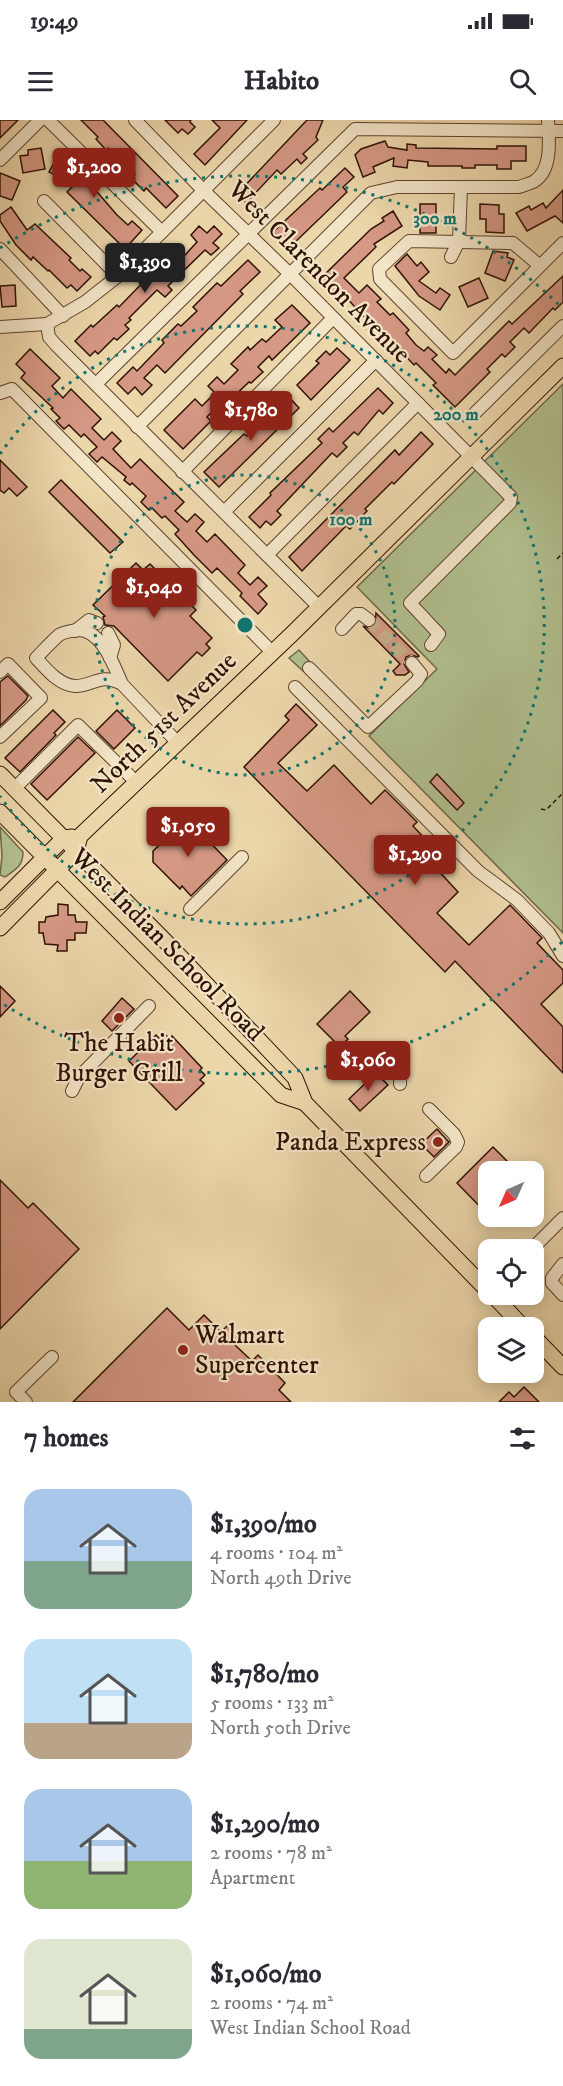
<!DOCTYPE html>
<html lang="en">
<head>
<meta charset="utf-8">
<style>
  body { margin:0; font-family:"IM FELL DW Pica",serif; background:#f2f2f3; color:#2b2b33; height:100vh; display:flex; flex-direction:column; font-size:22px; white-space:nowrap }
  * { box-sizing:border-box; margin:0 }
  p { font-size:20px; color:#7c7c81 }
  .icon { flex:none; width:33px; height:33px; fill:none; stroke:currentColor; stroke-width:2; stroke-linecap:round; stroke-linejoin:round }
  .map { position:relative; height:1282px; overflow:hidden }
  .panel { display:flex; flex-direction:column; background:#fff; flex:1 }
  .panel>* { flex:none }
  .needle { width:39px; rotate:225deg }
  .buttons { position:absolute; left:478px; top:1041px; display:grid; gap:12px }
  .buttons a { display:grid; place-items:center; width:66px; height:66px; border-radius:12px; background:#fff; box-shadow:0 3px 15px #0003; font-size:30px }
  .price { position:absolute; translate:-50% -51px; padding:0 14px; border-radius:6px; background:#8f2418; color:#fff; font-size:20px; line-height:39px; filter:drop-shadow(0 2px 3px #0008) }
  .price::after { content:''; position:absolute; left:50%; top:36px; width:18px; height:14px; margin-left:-9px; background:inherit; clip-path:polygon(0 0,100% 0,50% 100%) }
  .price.current { background:#222; color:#fff }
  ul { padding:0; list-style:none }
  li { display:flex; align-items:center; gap:18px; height:150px; padding:0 24px }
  li span { display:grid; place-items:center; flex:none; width:168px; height:120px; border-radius:18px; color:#555 }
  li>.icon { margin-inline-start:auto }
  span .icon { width:72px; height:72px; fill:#fffc; stroke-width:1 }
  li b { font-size:26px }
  h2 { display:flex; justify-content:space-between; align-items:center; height:72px; padding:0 24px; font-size:26px }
  .status { display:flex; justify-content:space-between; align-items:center; height:42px; padding:0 30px; background:#fff; direction:ltr }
  .status svg { height:16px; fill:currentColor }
  header { display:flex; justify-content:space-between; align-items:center; height:78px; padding:0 24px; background:#fff; font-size:27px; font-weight:700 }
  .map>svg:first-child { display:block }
  .green { fill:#b1bf8e; stroke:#70684a; stroke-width:1.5 }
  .building { fill:#d59884; stroke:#301205; stroke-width:1.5 }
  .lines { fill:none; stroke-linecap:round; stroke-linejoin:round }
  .minor-tunnel { stroke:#c6b08a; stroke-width:12; stroke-dasharray:12 6; stroke-linecap:butt }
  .minor-casing { stroke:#5f432e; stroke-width:14 }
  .major-casing { stroke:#301205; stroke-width:17 }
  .path { stroke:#301205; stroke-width:1.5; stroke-dasharray:4.5 3; stroke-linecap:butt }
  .minor { stroke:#f3e5c8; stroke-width:12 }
  .major { stroke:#ecd7ab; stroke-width:15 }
  .ring { fill:none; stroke:#0f766e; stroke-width:3; stroke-dasharray:3 6 }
  .poi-dot { fill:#8f2418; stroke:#f3e5c8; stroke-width:2 }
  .labels { text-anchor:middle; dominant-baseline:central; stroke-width:4.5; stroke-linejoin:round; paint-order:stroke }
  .street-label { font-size:26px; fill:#301205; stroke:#f3e5c8 }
  .poi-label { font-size:26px; fill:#301205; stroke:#f3e5c8 }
  .centre { fill:#0f766e; stroke:#f3e5c8; stroke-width:3 }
  .ring-label { font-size:18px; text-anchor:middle; font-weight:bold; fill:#0f766e; stroke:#f3e5c8; stroke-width:4.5; stroke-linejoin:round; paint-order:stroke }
</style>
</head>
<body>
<div class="status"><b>19:49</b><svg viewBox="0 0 49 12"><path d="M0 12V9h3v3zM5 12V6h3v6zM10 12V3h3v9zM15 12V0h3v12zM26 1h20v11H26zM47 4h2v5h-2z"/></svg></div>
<header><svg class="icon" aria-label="menu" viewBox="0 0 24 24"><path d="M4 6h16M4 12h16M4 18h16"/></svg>Habito<svg class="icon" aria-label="search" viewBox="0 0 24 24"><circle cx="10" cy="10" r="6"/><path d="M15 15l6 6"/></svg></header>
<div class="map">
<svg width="563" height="1282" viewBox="0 0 563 1282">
  <rect width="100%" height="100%" fill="#ecd7ab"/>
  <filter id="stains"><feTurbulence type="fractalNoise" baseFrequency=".00333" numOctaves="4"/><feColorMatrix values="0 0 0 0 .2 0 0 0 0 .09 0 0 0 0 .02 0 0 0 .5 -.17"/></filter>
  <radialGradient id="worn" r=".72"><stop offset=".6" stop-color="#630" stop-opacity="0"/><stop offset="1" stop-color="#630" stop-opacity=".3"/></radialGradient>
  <g class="green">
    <polygon points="563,264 563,813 369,616 437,549 357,467"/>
    <polygon points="299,530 311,543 303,551 289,538"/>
    <path d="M 0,707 L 23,732 C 23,746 16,749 5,757 L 0,755 L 2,736 Z"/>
  </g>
  <g class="building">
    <polygon points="0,0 18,0 0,18"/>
    <polygon points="81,0 103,0 178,76 166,88 146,68 144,71 131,58 135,54 108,28 106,30 96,19 98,17"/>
    <polygon points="165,0 191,0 190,2 195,7 188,14 182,9 178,13"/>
    <polygon points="212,0 247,0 205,45 194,34 220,8"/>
    <polygon points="307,0 323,0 316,17 318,20 303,34 307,38 301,44 297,39 281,54 277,50 246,83 237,74"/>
    <polygon points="385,21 388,27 407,30 407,24 416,25 416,28 497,29 497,26 526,26 526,41 511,41 511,49 497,49 497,45 475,45 475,48 462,48 462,46 428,46 428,42 408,40 407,48 393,46 394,38 373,47 375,52 363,57 355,35 361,29"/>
    <polygon points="41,28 45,49 23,53 20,36 28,35 28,30"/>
    <polygon points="61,30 74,37 98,60 92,66 117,95 128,105 132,101 142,110 125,129 67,72 77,62 61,53 59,57 49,52"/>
    <polygon points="345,48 354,57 343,67 347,72 289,128 273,112 320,68 322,70"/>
    <polygon points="0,53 20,61 12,80 0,76"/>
    <polygon points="563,70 563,103 555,96 527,111 516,93 529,86 531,90 543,83 546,88"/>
    <rect x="420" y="84" width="16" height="29"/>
    <polygon points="480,84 499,85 499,94 504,94 504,113 486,112 486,99 480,99"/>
    <polygon points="11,87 27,110 35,104 71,138 69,140 80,151 82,149 91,157 77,171 71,165 67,168 49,150 48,151 33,137 31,140 16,125 0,101 0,95"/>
    <polygon points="393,91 402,106 374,124 376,127 344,158 359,173 367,165 381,179 377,182 390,195 393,193 409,210 406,213 416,225 424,231 428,227 437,235 432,239 446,253 449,249 455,255 509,201 512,204 563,156 563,182 555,190 553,188 529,213 524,208 510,222 515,227 505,237 502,234 487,249 490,252 455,287 433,265 436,263 416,243 414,245 387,217 385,219 340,171 336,175 320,159 371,109 384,101 382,98"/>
    <polygon points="199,106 207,113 214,106 222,114 213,123 219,128 211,135 205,130 168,166 172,170 165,177 157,170 129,198 131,200 125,205 129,209 117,220 114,218 98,234 95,231 90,236 75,221 91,205 93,207 117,185 119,187 155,150 162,157 175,143 169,137 178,128 185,135 197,122 191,115"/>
    <polygon points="493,131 508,133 507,137 514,140 505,161 485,153"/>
    <polygon points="407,134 417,146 421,142 429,152 419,161 436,173 440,168 450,175 440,190 419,176 395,146"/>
    <polygon points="248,140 260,152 240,171 243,174 165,253 157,245 144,258 152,265 142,275 135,267 128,274 117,263 133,247 137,251 164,223 162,220 178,204 181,206 197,191 193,187 217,163 221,166"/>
    <polygon points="479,158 488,178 468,187 459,167"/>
    <polygon points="15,165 16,186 2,187 0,166"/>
    <polygon points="292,185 310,203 272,240 269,236 258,247 263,252 251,263 249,262 226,284 223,281 207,297 211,301 183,329 164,310 195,279 202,286 215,273 208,266 217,257 224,264 238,250 231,244 248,227 250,230 262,219 266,222 282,207 275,200"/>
    <polygon points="337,228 350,240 311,280 297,265 319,243 316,241 326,231 330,235"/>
    <polygon points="30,229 60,258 52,266 63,278 71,269 101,299 92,308 104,320 112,312 121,321 113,329 131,348 140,339 184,382 175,391 187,402 195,394 204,402 196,411 207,422 215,414 245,445 238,453 250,465 258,457 267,466 258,474 267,484 258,494 240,476 242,473 217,448 212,453 194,435 175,414 179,410 165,396 162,398 152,388 149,390 141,382 146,376 132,363 130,365 124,360 126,357 102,337 97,342 89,334 97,327 84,314 81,317 69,305 64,309 56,301 60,298 51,289 53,288 21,258 25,253 16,244"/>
    <polygon points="378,268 393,283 383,294 379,290 358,315 354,312 343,323 347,327 337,337 332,333 277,391 281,395 271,405 266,401 260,408 249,397 271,375 270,373 322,323 318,319 329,308 333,312"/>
    <polygon points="286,274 299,288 219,367 204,352 244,314 247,316"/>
    <polygon points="421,312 433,324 394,364 392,362 365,389 367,391 350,409 346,406 302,451 289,437 395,330 399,335"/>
    <polygon points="0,340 27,367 17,376 9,368 4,373 0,370"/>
    <polygon points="61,360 123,422 110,433 49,372"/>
    <polygon points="136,443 143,450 150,444 196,490 190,496 212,518 206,524 210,528 202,536 197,532 168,561 114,506 105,505 103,497 105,496 93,485"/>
    <polygon points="376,493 419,536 418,537 411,535 406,537 404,544 409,552 405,555 396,555 393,551 400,544 363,506 369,508 375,505"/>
    <polygon points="8,556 28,576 26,580 0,606 0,562"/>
    <polygon points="296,584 317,605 278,643 307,671 334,645 371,684 385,670 417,702 413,706 444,739 435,747 458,772 437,793 469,825 510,785 542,818 537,823 563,850 563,863 541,884 563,907 563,953 455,841 445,852 244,647 289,600 285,596"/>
    <polygon points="53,590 65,602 54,613 56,615 20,652 5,638"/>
    <polygon points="117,590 135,608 114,629 96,611"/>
    <polygon points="78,617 95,633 47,680 31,664"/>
    <polygon points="437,654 464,683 457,690 430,662"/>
    <polygon points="189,701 227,740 191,776 182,766 180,769 153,742 153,731 174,711 177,713"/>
    <polygon points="58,784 68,785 68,795 75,795 76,802 87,802 86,813 75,813 75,820 67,820 67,831 57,831 58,825 45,824 43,813 39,813 39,802 45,802 46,797 58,795"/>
    <polygon points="0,866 15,881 0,897"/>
    <polygon points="350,871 370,892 345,916 348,919 340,927 317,904"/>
    <polygon points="122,878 134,889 112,911 102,901"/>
    <polygon points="164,913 170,919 172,916 202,948 200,950 205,955 200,960 204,963 176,990 129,941 156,915 159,918"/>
    <polygon points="376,953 388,965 360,991 349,979"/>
    <polygon points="437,1009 449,1022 434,1037 421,1024"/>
    <polygon points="493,1027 518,1052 489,1052 489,1096 457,1063"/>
    <polygon points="0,1060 28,1088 33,1083 79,1129 0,1209"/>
    <polygon points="167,1188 189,1210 204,1195 221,1212 228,1205 241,1219 235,1225 252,1241 258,1235 285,1263 279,1270 291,1282 73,1282"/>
    <polygon points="524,1267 539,1282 499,1282 509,1272 514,1277"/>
  </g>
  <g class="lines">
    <polyline class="minor-tunnel" points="369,500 412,543"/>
    <g class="minor-casing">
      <g id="minor">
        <polyline points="48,0 162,112"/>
        <polyline points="135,0 204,71 291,155 511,377 510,383 410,483 439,514 431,525"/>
        <polyline points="0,40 40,0"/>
        <polyline points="44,81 118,156"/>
        <polyline points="0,129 63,196"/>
        <polyline points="451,137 459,121 461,67"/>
        <polyline points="540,146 513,123 409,121 379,149 380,159 453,233 563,123"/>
        <polyline points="47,204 49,217 56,225 319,487"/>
        <polyline points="0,207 47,204 85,182 118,156 274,0"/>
        <polyline points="96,264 355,9 563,11"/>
        <polyline points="0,273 12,269 272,532"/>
        <polyline points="475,293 563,206"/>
        <path d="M 137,307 L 371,73 L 397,67 L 519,67 C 524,65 529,64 533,62 C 553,51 549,19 548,0"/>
        <polyline points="182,352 333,198"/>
        <polyline points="224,392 376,240"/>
        <polyline points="267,435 418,283"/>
        <polyline points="342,509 356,494 361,494 369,500"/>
        <polyline points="75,511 89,500 97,503"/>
        <polyline points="108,513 114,525 110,538"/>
        <polyline points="309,548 368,607 417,561 421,554 412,543"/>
        <polyline points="0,552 8,544 41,578 0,617"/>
        <path d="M 122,564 C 114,546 102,509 77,510 C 71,511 64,512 59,515 C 51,522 43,531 36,538 C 46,549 59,565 75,566 C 95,566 99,552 122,564 L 177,622"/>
        <polyline points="295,567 478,751 517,780 549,813 563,836"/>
        <polyline points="15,668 78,605 136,662"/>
        <polyline points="190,789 242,737"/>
        <path d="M 376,942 C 391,938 401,949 400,964"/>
        <polyline points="72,971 79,957 149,886"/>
        <polyline points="426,1056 456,1027 458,1022 454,1014 429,989"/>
        <polyline points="531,1130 563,1098"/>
        <polyline points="563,1144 552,1158 552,1163 563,1175"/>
        <polyline points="26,1282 16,1272 52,1237"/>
      </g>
    </g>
    <g class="major-casing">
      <g id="major">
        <polyline points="0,654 170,826 295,958 305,983 489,1172"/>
        <polyline points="0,692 281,975 305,983"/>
        <polyline points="0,782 64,718 72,717"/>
        <polyline points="0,808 76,731 80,716 293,513 563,246"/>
        <polyline points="492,1174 524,1208"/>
        <polyline points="534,1217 563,1247"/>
      </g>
    </g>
    <g class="path">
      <polyline points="557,439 563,433"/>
      <polyline points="541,689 546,690 563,673"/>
    </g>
    <use href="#minor" class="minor"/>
    <use href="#major" class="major"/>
  </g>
  <g class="ring">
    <circle cx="245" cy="505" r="150"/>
    <path d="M0 334A299 299 0 1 1 0 676"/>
    <path d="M562 822A449 449 0 0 1 0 882M0 128A449 449 0 0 1 562 188"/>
  </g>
  <g class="poi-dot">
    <circle cx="119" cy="898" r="6"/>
    <circle cx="438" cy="1022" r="6"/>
    <circle cx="183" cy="1230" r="6"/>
  </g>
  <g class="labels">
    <g class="street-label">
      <text transform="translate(319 152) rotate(45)">West Clarendon Avenue</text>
      <text transform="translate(164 603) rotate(-44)">North 51st Avenue</text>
      <text transform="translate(167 825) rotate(45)">West Indian School Road</text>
    </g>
    <g class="poi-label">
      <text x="119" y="923">The Habit<tspan x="119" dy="30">Burger Grill</tspan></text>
      <text x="426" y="1022" text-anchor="end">Panda Express</text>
      <text x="195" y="1215" text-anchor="start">Walmart<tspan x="195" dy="30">Supercenter</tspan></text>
    </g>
  </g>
  <circle cx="245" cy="505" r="9" class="centre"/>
  <g class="ring-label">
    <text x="435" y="104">300 m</text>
    <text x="456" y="300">200 m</text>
    <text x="351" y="405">100 m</text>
  </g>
  <rect width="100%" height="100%" filter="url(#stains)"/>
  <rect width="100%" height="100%" fill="url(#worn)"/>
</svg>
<div class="buttons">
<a><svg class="needle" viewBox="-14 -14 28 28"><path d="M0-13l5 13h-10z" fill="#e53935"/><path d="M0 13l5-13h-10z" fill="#7c7c81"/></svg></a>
<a><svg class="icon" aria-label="locate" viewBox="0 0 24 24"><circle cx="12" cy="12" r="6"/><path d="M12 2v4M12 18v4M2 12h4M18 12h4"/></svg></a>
<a><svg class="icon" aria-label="layers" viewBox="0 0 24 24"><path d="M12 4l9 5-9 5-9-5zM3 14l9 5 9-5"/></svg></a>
</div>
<b class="price" style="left:94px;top:79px">$1,200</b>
<b class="price current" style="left:145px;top:174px">$1,390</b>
<b class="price" style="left:251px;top:322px">$1,780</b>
<b class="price" style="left:154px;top:499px">$1,040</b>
<b class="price" style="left:188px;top:738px">$1,050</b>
<b class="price" style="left:415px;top:766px">$1,290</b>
<b class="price" style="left:368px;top:972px">$1,060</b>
</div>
<section class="panel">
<h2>7 homes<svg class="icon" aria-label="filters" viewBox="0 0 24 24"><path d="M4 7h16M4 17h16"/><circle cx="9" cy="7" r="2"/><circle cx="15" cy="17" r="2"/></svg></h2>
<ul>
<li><span style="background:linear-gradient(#a9c7e8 60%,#7fa58c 0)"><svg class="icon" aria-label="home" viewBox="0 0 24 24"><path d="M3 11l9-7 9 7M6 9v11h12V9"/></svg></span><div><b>$1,390/mo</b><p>4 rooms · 104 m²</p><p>North 49th Drive</p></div></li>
<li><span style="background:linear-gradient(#bfe0f5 70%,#b9a48a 0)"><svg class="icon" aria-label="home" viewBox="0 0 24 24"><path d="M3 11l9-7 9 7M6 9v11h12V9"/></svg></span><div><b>$1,780/mo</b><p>5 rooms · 133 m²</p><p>North 50th Drive</p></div></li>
<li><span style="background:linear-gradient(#a9c7e8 60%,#8fb573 0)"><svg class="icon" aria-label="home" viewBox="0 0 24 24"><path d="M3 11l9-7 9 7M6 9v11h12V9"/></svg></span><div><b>$1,290/mo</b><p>2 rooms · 78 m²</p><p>Apartment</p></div></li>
<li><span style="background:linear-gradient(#dfe7d0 75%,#7fa58c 0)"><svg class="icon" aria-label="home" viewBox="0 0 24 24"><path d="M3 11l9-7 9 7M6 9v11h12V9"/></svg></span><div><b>$1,060/mo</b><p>2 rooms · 74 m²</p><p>West Indian School Road</p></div></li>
</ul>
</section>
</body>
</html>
